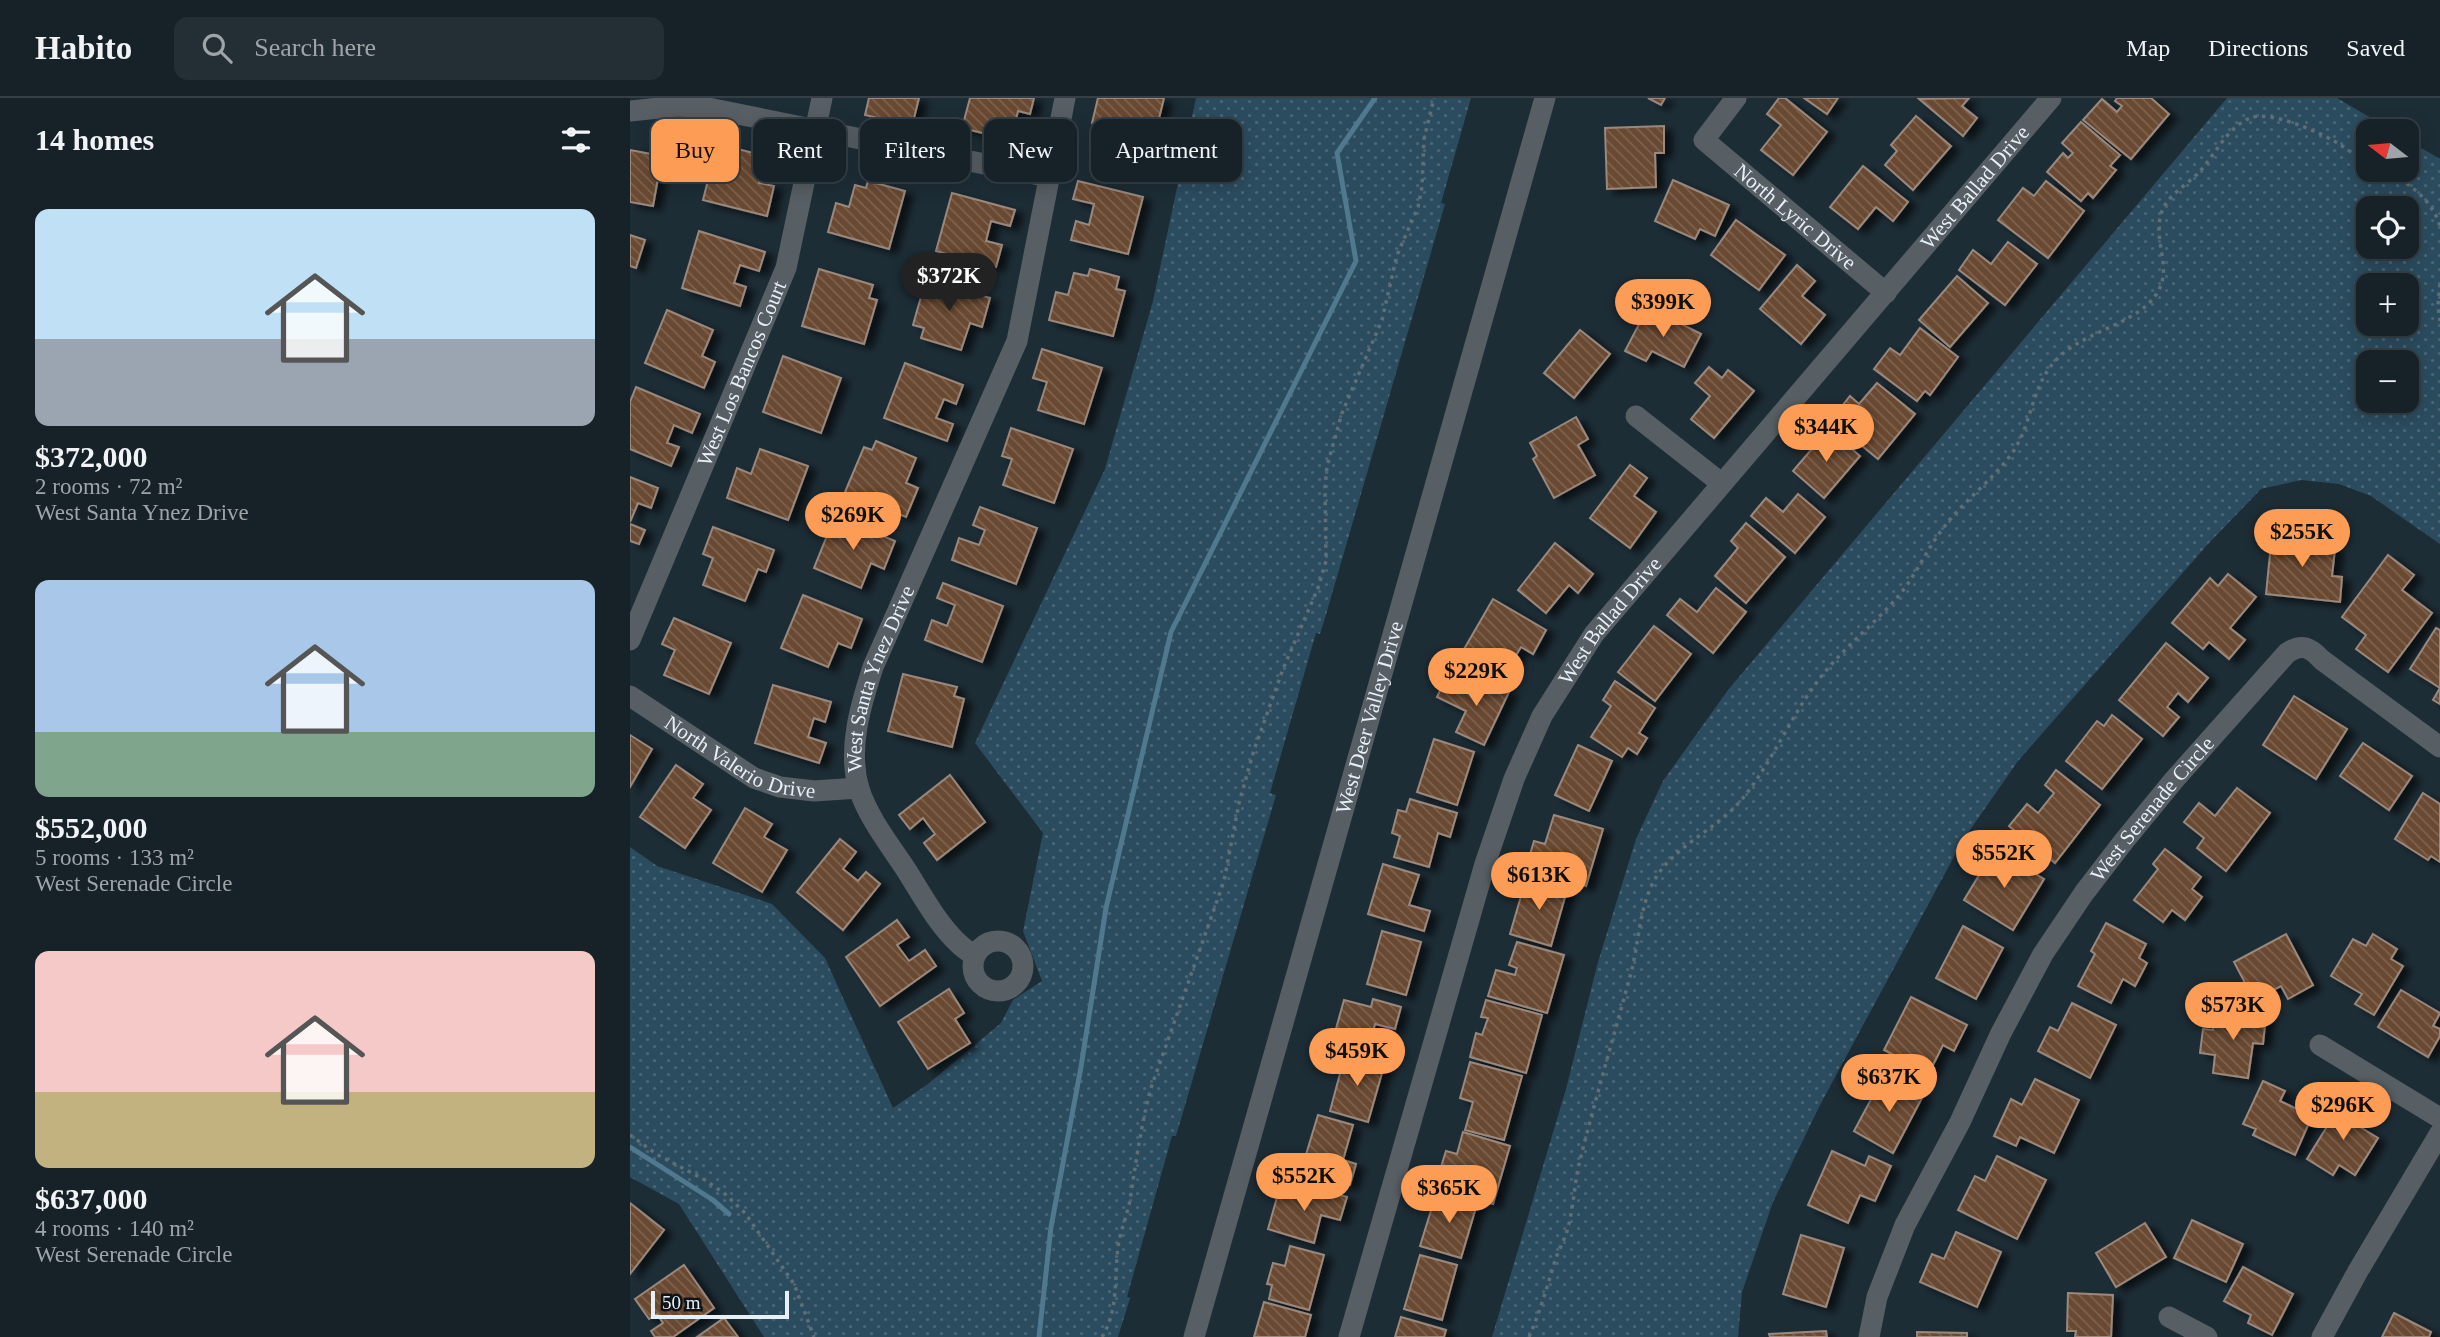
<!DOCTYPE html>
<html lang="en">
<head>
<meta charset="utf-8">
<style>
  body { margin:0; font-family:Georgia,serif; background:#232f34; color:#f1f3f6; height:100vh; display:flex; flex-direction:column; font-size:26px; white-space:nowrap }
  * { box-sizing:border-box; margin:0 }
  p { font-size:23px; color:#9ea4a8 }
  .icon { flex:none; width:38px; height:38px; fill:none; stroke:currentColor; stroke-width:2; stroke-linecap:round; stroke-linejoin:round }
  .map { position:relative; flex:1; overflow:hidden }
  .details { display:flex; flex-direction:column; background:#162228; width:630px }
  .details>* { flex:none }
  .guide { position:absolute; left:21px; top:21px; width:665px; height:63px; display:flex; gap:14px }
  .needle { width:46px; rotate:286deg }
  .tools { position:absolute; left:1726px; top:21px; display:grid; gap:14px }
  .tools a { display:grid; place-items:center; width:63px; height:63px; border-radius:14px; background:#162228; box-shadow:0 4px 18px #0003,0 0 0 2px #353f45; font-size:35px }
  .scale { position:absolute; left:21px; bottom:18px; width:138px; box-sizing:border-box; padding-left:7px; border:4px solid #e6f0f6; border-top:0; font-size:19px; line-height:24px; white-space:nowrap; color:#e6f0f6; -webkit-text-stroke:5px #0d1418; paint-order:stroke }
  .price { position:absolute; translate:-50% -60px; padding:0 16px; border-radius:24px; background:#fd9d55; color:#111; font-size:23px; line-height:46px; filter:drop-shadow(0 2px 4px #0008) }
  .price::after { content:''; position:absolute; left:50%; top:42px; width:21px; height:16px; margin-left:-10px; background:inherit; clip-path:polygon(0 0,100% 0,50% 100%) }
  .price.on { background:#222; color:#fff }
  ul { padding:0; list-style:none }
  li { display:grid; align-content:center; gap:14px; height:371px; padding:0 35px }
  li span { display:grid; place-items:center; height:217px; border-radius:14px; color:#555 }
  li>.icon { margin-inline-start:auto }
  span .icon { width:126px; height:126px; fill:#fffc; stroke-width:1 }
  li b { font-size:30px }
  h2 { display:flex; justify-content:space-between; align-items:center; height:84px; padding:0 35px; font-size:30px }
  .chip { padding:0 24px; border-radius:14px; background:#162228; box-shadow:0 4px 18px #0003,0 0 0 2px #353f45; font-size:24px; line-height:63px }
  .chip.on { background:#fd9d55; color:#111 }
  header { display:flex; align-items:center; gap:42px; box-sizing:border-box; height:98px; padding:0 35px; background:#162228; border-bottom:2px solid #353f45 }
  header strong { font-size:33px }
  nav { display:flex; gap:38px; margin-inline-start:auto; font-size:24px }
  .search { width:490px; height:63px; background:#232f34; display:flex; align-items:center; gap:18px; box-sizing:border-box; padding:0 24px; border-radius:14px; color:#9ea4a8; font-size:26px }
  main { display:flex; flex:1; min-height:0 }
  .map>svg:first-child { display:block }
  .grass { fill:url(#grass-dots); fill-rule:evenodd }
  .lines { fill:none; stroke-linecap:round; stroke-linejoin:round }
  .stream { stroke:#50788f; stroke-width:5 }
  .building { fill:url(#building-back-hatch); stroke:#9a887d; stroke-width:2; filter:url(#shadow) }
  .path { stroke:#606e76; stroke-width:3.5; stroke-dasharray:3.5 5; stroke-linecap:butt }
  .minor { stroke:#575f64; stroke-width:21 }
  .labels { text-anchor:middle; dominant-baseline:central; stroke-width:5; stroke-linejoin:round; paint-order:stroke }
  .street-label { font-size:21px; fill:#e6f0f6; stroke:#0d1418 }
</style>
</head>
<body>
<header>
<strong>Habito</strong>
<div class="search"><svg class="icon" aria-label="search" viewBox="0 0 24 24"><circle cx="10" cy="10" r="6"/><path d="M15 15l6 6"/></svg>Search here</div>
<nav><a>Map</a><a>Directions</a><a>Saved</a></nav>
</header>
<main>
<section class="details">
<h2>14 homes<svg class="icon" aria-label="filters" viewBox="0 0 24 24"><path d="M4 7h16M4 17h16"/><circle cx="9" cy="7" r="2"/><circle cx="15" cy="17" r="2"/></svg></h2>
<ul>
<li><span style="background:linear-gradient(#bfe0f5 60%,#9aa5b1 0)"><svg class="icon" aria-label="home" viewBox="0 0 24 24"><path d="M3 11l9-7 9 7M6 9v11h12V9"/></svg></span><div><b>$372,000</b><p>2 rooms · 72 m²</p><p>West Santa Ynez Drive</p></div></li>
<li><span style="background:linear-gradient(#a9c7e8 70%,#7fa58c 0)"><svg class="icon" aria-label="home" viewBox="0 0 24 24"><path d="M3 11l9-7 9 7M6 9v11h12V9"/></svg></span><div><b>$552,000</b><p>5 rooms · 133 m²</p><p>West Serenade Circle</p></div></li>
<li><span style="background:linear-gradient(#f6c9c9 65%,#c2b280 0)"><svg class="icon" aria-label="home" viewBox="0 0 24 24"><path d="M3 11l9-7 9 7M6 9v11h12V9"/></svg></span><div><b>$637,000</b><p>4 rooms · 140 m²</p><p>West Serenade Circle</p></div></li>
</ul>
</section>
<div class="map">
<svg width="1810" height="1239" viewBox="0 0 1810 1239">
  <defs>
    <pattern id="grass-dots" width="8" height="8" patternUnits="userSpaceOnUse" patternTransform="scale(1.75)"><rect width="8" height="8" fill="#2b4c5f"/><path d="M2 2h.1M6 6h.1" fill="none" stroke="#4a6677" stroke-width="1.8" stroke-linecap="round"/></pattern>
    <pattern id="building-back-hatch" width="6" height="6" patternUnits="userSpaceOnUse" patternTransform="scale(1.75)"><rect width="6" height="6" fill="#694830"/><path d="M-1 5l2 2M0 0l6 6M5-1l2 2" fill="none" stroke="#7e634f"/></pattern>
    <filter id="shadow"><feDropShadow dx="8" dy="4.5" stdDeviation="3.5" flood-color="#0009"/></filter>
  </defs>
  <rect width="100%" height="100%" fill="#1d2d36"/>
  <g class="grass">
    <polygon points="566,0 841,0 811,105 815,106 695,520 690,536 686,535 640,695 646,697 546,1038 542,1038 497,1199 500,1200 488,1239 134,1239 49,1106 0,1079 0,749 27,768 142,806 195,860 263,1010 298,986 371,925 383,902 412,883 393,833 413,735 345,645 475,371 523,203"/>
    <path d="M 1597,0 L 1707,0 L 1763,33 L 1738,33 L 1738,72 L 1776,72 L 1776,41 L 1810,61 L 1810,446 L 1741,398 L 1709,386 L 1671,382 L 1631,391 L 1578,446 L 1388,663 L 1333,742 L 1190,1007 L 1143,1104 L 1112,1194 L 1108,1239 L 862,1239 L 936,991 L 968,864 L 1006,741 L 1033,683 L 1098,592 ZM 1738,110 L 1776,110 L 1776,149 L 1738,149 ZM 1738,187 L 1776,187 L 1776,226 L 1738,226 ZM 1738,264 L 1776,264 L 1776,303 L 1738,303 Z"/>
  </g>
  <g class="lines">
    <g class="stream">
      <polyline points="0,1049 83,1102 99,1116"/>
      <polyline points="409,1239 421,1129 451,969 476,810 541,534 726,163 707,55 745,0"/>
    </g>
  </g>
  <g class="building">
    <polygon points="239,0 289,0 282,28 235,17"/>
    <polygon points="340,0 404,0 400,16 388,13 381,42 332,30"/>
    <polygon points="468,0 534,0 524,41 462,25"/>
    <polygon points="1018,0 1035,0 1031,7"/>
    <polygon points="1149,0 1155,0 1197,34 1163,77 1131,52 1151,27 1137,16"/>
    <polygon points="1174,0 1208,0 1197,16"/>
    <polygon points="1339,0 1332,8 1347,20 1333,38 1289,1"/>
    <polygon points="1487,0 1521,0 1539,16 1501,61 1453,22 1472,1 1487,14 1492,8 1485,3"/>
    <polygon points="1286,18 1321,48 1283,92 1255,67 1267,53 1261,47"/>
    <polygon points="1451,24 1490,57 1480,68 1486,72 1463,100 1458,95 1451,103 1417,74 1433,55 1438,60 1443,55 1432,45"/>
    <polygon points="1034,28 1034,55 1025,55 1026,89 977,91 975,30"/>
    <polygon points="87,46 136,58 129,85 144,88 137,118 73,102"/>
    <polygon points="0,52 32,58 23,108 0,104"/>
    <polygon points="1233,68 1278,104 1263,123 1246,109 1228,131 1200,109"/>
    <polygon points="1043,82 1099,107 1085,138 1070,131 1065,141 1025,123"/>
    <polygon points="238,83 275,93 259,151 198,134 206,105 219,109 225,87 236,90"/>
    <polygon points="448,83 513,99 498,156 441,142 446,123 459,127 464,106 443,101"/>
    <polygon points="1416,83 1454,113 1418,160 1368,122 1393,90 1404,98"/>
    <polygon points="322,95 385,112 380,128 361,123 356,143 372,147 366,169 306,153"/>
    <polygon points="1106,122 1155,157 1129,192 1081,157"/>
    <polygon points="69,133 135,154 129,173 110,167 104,185 116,189 110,208 52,190"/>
    <polygon points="0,137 15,142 6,170 0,168"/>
    <polygon points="1378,144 1407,166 1375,207 1329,172 1343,152 1361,166"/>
    <polygon points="1167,167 1185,183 1172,198 1195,217 1171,246 1130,211"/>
    <polygon points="189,171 243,187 239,200 247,202 234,246 172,228"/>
    <polygon points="460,171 489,179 486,191 495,193 483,238 419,222 426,194 438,197 444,175 458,178"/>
    <polygon points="1327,178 1358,205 1320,249 1289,222"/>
    <polygon points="296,181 360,200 352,229 340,225 331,252 291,240 294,230 283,227"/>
    <polygon points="1018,209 1071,236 1054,269 1022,253 1016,263 995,253"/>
    <polygon points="37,212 83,232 72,258 85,264 74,290 15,265"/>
    <polygon points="1290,230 1328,259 1300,297 1295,293 1287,303 1244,271 1260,250 1270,257"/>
    <polygon points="950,232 980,256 944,300 914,275"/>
    <polygon points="412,251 472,270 454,326 408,312 417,284 403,280"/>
    <polygon points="153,258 211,280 191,335 133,314"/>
    <polygon points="275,265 333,287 326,306 314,301 306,320 323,326 317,343 254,320"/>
    <polygon points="1079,269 1092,280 1098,272 1124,293 1084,340 1061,321 1080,298 1065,285"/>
    <polygon points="1247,285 1285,316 1248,361 1201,322 1220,298 1229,306"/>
    <polygon points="6,289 70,316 62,335 44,327 37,345 49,349 41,368 0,351 0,304"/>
    <polygon points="946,319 958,341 948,347 965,377 924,400 903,361 907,358 900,345"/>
    <polygon points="381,330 443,351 424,405 373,387 382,361 372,358"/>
    <polygon points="1199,331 1230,358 1194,400 1163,373"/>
    <polygon points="246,343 286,360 276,385 288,390 276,419 215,394 234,349 242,352"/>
    <polygon points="130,351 178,368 158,422 97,400 107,370 121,376"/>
    <polygon points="1000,367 1017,380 1004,398 1026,414 1000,450 960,420"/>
    <polygon points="0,379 28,390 21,410 8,405 0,424"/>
    <polygon points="1168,396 1195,419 1165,455 1121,418 1136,400 1153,414"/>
    <polygon points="350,409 407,430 386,486 322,462 329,440 349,447 355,432 343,427"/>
    <polygon points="205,418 265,443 254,471 241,465 231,490 184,470"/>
    <polygon points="1116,425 1155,459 1116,505 1085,478 1108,450 1101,443"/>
    <polygon points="0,426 15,432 9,446 0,443"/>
    <polygon points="83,429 144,452 136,474 128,471 115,503 73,487 83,460 73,456"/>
    <polygon points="1642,436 1696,441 1695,450 1705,451 1702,478 1712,479 1710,504 1636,496"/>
    <polygon points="925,445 963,476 948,495 939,487 916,515 888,492"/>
    <polygon points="1758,457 1784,477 1772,492 1802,515 1758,574 1726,551 1736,537 1712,519"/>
    <polygon points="1598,476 1626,499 1600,530 1615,542 1599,561 1579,544 1573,551 1542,525 1580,480 1588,488"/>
    <polygon points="313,485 373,508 352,564 295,542 302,522 317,528 325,507 307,500"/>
    <polygon points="1086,490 1116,514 1083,555 1037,517 1050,501 1067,514"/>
    <polygon points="173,497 232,521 221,550 208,545 198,569 151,550"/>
    <polygon points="863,501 916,532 903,556 891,549 874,577 833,553"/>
    <polygon points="44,520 101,545 79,596 34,577 45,552 32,546"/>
    <polygon points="1024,528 1061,556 1025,603 988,574"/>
    <polygon points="1806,530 1810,532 1810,590 1780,571"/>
    <polygon points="1536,545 1578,580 1558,604 1548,595 1537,609 1549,619 1533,638 1489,602"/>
    <polygon points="273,576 327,589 324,598 334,601 322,649 258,633"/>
    <polygon points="851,581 879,594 854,647 826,634 836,613 807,599 814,584 843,598"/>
    <polygon points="985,583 1025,610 1009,635 1017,640 1007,656 998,650 992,659 961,639 981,608 973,602"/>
    <polygon points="143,587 201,604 195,624 184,620 178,639 196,645 189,665 125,645"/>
    <polygon points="1810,590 1810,606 1803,602"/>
    <polygon points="1664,598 1717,631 1686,681 1633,647"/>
    <polygon points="1482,617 1512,641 1472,691 1436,663 1467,623 1474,628"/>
    <polygon points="0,637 22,651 0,689"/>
    <polygon points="804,641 844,654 827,707 787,694"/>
    <polygon points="1733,645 1782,678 1759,712 1710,678"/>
    <polygon points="948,647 982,663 959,713 925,697"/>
    <polygon points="46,667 73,686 63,700 81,712 55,750 10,719"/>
    <polygon points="1426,672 1470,707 1425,765 1379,728 1397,706 1408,715 1424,695 1415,687"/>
    <polygon points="320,677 355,724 307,762 294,745 305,736 293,720 280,731 269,717"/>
    <polygon points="1607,690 1640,715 1596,773 1567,750 1574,740 1554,724 1569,705 1585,718"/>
    <polygon points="1793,695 1810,706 1810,764 1801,758 1798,762 1765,741"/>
    <polygon points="780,701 827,715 820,739 808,735 799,769 764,759 770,738 762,735 768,712 776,714"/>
    <polygon points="115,710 142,726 134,739 157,752 132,794 83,765"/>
    <polygon points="924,717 973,731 956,788 896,770 904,743 915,746"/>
    <polygon points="210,741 226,754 213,771 228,783 236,774 250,786 213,832 167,794"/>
    <polygon points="1365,751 1414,781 1383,832 1334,802"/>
    <polygon points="1535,751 1571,779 1562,791 1572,799 1555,822 1542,812 1533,824 1504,802 1528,771 1523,766"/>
    <polygon points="753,766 789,777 779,807 800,813 794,833 738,816"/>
    <polygon points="896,781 937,792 921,848 880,836"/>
    <polygon points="267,822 279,839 267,847 279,863 295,852 306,868 250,908 216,859"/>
    <polygon points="1476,825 1516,846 1509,860 1517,865 1505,888 1493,881 1481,905 1448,888 1465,856 1461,853"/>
    <polygon points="1333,828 1373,850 1346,901 1306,880"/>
    <polygon points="752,833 791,844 776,897 737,886"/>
    <polygon points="1656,836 1683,887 1658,901 1651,888 1624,902 1604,864"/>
    <polygon points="1743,836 1767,851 1761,861 1773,868 1744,917 1725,906 1732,896 1701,878 1723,841 1736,848"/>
    <polygon points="887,844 934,857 917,915 858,898 866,872 885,877 887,870 879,867"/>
    <polygon points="319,891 334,915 325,921 340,945 298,971 268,924"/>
    <polygon points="1771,892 1810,915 1803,928 1810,931 1810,938 1798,959 1748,929"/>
    <polygon points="1281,899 1337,927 1324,953 1313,947 1299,975 1254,952"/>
    <polygon points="743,901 771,909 765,931 745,926 737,955 702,945 714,902 741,909"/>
    <polygon points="856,902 912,917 896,975 840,959 846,935 852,937 858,920 851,919"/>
    <polygon points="1442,905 1486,927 1460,980 1408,953 1420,929 1428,933"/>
    <polygon points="1585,912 1636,918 1633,946 1623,945 1618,980 1583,975 1585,957 1570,955 1573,931 1583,932"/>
    <polygon points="715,957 754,968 738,1024 700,1013"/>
    <polygon points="840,964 892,978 874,1042 835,1032 843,1004 830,1000"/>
    <polygon points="1254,977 1293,998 1263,1055 1224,1033"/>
    <polygon points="1405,981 1449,1002 1424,1055 1390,1039 1386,1048 1364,1038 1381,1001 1392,1007"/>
    <polygon points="1633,983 1655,993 1650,1003 1682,1018 1665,1057 1623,1037 1626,1031 1613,1026"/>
    <polygon points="1714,1001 1730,1011 1722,1024 1748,1040 1725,1077 1709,1067 1703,1077 1677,1061"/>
    <polygon points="688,1017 723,1027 713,1062 726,1066 720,1087 671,1073"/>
    <polygon points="833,1034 880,1048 863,1106 805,1088 816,1053 827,1056"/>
    <polygon points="1202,1053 1235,1068 1239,1058 1261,1068 1245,1103 1230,1097 1218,1125 1178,1107"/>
    <polygon points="1367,1058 1416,1082 1387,1141 1328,1112 1345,1078 1355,1083"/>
    <polygon points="650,1089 686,1099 688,1091 717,1099 710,1122 691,1117 684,1145 638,1131"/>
    <polygon points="807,1093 847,1106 831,1160 790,1148"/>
    <polygon points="0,1105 34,1132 0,1176"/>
    <polygon points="1562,1122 1613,1146 1596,1184 1544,1160"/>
    <polygon points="1515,1125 1536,1159 1486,1189 1466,1155"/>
    <polygon points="1326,1134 1371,1154 1347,1209 1290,1184 1302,1156 1314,1161"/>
    <polygon points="1171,1137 1214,1150 1196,1209 1153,1196"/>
    <polygon points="660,1148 694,1157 679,1212 639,1201 642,1187 637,1186 643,1165 655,1168"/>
    <polygon points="790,1157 827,1167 812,1222 774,1211"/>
    <polygon points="54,1167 84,1210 43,1239 25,1239 21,1233 33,1225 27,1216 19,1221 5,1201"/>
    <polygon points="1613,1169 1663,1196 1642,1237 1618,1225 1621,1217 1594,1203"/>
    <polygon points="1438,1195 1483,1197 1481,1239 1445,1239 1446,1233 1437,1233"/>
    <polygon points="634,1204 681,1217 675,1239 624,1239"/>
    <polygon points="1764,1215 1801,1234 1799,1239 1752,1239"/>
    <polygon points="771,1219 816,1232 814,1239 765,1239"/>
    <polygon points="94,1220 108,1239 67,1239"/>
    <polygon points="1196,1233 1197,1239 1140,1239 1139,1236"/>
    <polygon points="1287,1234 1337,1235 1337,1239 1287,1239"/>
  </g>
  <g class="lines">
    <g class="path">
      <path d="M 1755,72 C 1778,85 1802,101 1810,128"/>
      <polyline points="1810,186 1808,207 1810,223"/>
      <polyline points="0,1037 28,1057 75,1082 95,1096 115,1115 164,1186 184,1239"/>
      <path d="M 472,1239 C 489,1211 484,1180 488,1149 C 490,1134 497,1118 500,1102 C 506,1064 511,1027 521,990 L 594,783 L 609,705 L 624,652 L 653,571 L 688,490 L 696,463 L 695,390 L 697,368 L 712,315 L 752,222 L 767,157 L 788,109 L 792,89 L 794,41 L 804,0"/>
      <path d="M 899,1239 C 910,1214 917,1189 925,1163 C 928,1153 934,1143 937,1133 C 944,1110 944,1085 950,1062 C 966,999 984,937 1001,875 C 1009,845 1009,809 1025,781 C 1046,746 1088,731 1113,700 C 1142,664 1160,620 1187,584 C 1209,554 1240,530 1265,502 C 1285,480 1296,452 1314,429 C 1334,403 1361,383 1380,358 C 1404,327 1399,287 1430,258 C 1455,235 1498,227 1520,204 C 1547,176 1524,151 1530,120 C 1534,98 1557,88 1571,72 C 1586,55 1598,29 1620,20 C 1639,12 1686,33 1704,43 C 1715,49 1725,58 1738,64"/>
    </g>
    <g class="minor">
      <path id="s1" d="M 1106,0 L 1074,42 L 1256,195"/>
      <polyline points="0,13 48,8 78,10 419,79"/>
      <polyline points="1006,318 1091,385"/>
      <path id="s2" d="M 0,542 L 156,170 L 192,0"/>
      <path id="s3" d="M 0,598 L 124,680 L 150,689 L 184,693 L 229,690"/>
      <circle cx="368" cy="868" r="25"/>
      <path id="s4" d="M 345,858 C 339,854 333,850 328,845 C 306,824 291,795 275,770 C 259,746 238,719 229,691 C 217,651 231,606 243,569 L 387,243 L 435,0"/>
      <polyline points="1690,947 1810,1020"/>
      <polyline points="1539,1219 1577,1239"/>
      <path id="s5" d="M 564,1239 L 915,0"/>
      <path id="s6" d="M 719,1239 L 855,766 L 884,681 L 912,618 L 964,536 L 1421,0"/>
      <path id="s7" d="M 1239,1239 L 1247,1199 L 1275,1127 L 1330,1024 L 1371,935 L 1413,856 L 1454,795 L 1494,743 L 1544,682 L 1657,555 C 1672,545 1680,549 1692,562 L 1810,649"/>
      <polyline points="1692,1239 1728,1173 1810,1035"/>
    </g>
  </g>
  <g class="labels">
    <g class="street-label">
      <text stroke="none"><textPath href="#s6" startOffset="1335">West Ballad Drive</textPath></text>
      <text stroke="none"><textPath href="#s1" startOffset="172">North Lyric Drive</textPath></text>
      <text stroke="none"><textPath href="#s2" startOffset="289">West Los Bancos Court</textPath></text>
      <text stroke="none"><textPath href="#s6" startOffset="768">West Ballad Drive</textPath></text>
      <text stroke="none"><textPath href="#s4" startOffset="320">West Santa Ynez Drive</textPath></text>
      <text stroke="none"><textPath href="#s5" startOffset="644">West Deer Valley Drive</textPath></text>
      <text stroke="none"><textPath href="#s3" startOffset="128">North Valerio Drive</textPath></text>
      <text stroke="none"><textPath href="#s7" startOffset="604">West Serenade Circle</textPath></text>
    </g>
  </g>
</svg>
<div class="tools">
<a><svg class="needle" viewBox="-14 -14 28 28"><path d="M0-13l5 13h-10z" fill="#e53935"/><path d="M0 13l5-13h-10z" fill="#9ea4a8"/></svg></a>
<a><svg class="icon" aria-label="locate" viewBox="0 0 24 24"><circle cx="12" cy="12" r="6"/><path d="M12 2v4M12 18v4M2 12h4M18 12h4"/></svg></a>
<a>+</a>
<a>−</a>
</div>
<div class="scale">50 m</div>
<b class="price on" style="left:319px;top:215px">$372K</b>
<b class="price" style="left:1033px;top:241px">$399K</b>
<b class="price" style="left:1196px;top:366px">$344K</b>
<b class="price" style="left:223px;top:454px">$269K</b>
<b class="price" style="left:1672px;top:471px">$255K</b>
<b class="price" style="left:846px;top:610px">$229K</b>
<b class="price" style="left:1374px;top:792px">$552K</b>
<b class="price" style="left:909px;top:814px">$613K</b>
<b class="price" style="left:1603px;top:944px">$573K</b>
<b class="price" style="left:727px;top:990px">$459K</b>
<b class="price" style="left:1259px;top:1016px">$637K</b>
<b class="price" style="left:1713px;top:1044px">$296K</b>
<b class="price" style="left:674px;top:1115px">$552K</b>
<b class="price" style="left:819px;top:1127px">$365K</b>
<div class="guide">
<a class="chip on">Buy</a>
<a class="chip">Rent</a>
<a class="chip">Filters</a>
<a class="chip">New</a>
<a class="chip">Apartment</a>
</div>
</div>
</main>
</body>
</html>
